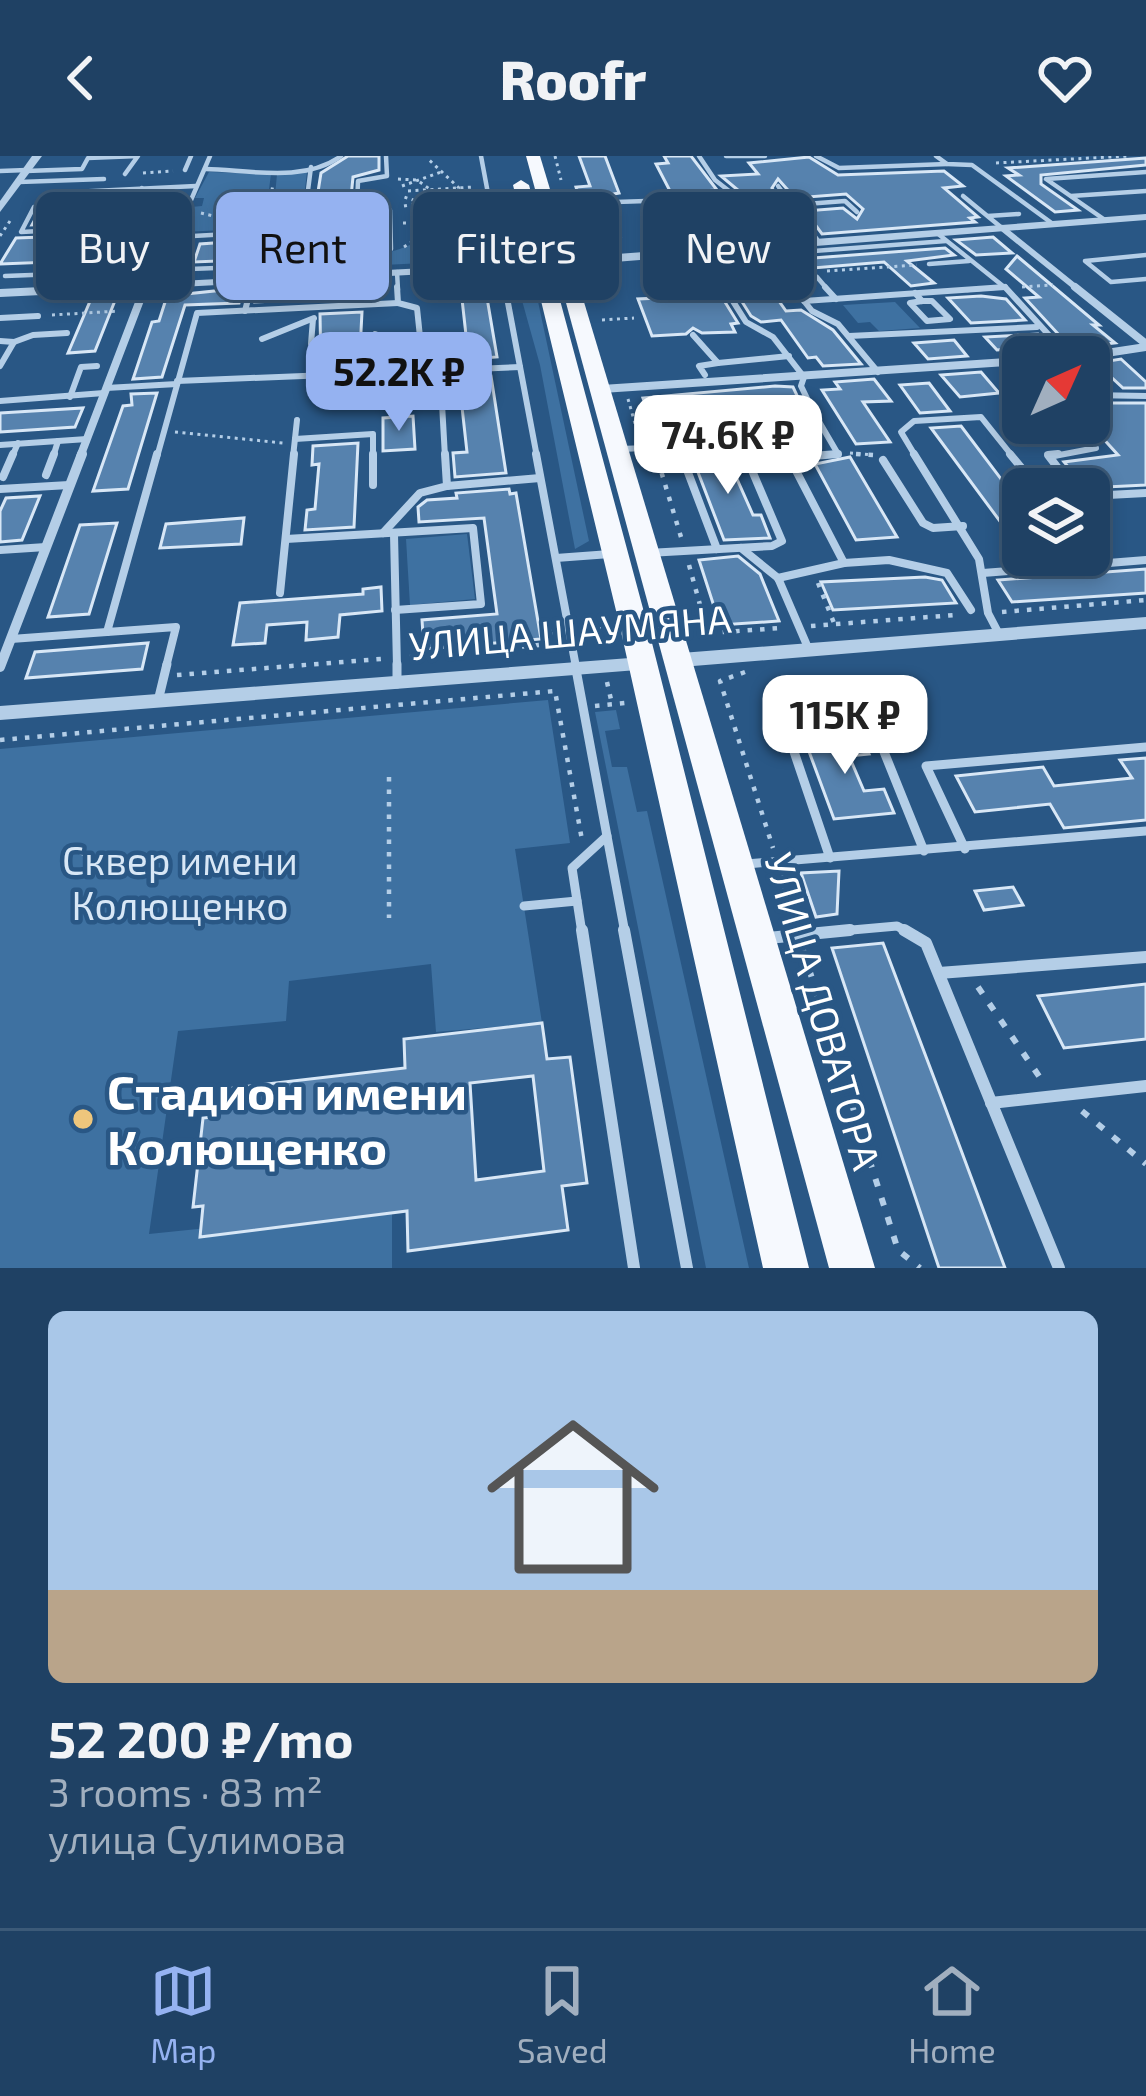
<!DOCTYPE html>
<html lang="en">
<head>
<meta charset="utf-8">
<style>
  body { margin:0; font-family:"Exo 2",sans-serif; background:#2c4c6d; color:#f1f3f6; height:100vh; display:flex; flex-direction:column; font-size:45px; white-space:nowrap }
  * { box-sizing:border-box; margin:0 }
  p { font-size:39px; color:#a1afbf }
  .icon { flex:none; width:66px; height:66px; fill:none; stroke:currentColor; stroke-width:2; stroke-linecap:round; stroke-linejoin:round }
  .map { position:relative; height:1112px; overflow:hidden }
  .details { display:flex; flex-direction:column; background:#1f4164; flex:1 }
  .details>* { flex:none }
  .banner { position:absolute; left:36px; top:36px; width:1074px; height:108px; display:flex; gap:24px }
  .needle { width:78px; rotate:45deg }
  .buttons { position:absolute; left:1002px; top:180px; display:grid; gap:24px }
  .buttons a { display:grid; place-items:center; width:108px; height:108px; border-radius:18px; background:#1f4164; box-shadow:0 6px 18px #0003,0 0 0 3px #3c5a78; font-size:60px }
  .price { position:absolute; translate:-50% -102px; padding:0 27px; border-radius:24px; background:#fff; color:#222; font-size:39px; line-height:78px; filter:drop-shadow(0 3px 6px #0008) }
  .price::after { content:''; position:absolute; left:50%; top:72px; width:36px; height:27px; margin-left:-18px; background:inherit; clip-path:polygon(0 0,100% 0,50% 100%) }
  .price.selected { background:#95b2f1; color:#111 }
  ul { padding:0; list-style:none }
  li { display:grid; align-content:center; gap:24px; height:636px; padding:0 48px }
  li span { display:grid; place-items:center; height:372px; border-radius:18px; color:#555 }
  li>.icon { margin-inline-start:auto }
  span .icon { width:216px; height:216px; fill:#fffc; stroke-width:1 }
  li b { font-size:51px }
  .tag { padding:0 42px; border-radius:18px; background:#1f4164; box-shadow:0 6px 18px #0003,0 0 0 3px #3c5a78; font-size:42px; line-height:108px }
  .tag.selected { background:#95b2f1; color:#111 }
  header { display:flex; justify-content:space-between; align-items:center; height:156px; padding:0 48px; background:#1f4164; font-size:54px; font-weight:800 }
  .dock { display:flex; justify-content:space-around; align-items:center; height:168px; border-top:3px solid #3c5a78; background:#1f4164; font-size:33px; color:#a1afbf }
  .dock a { display:grid; justify-items:center; gap:6px }
  .dock .selected { color:#95b2f1 }
  .map>svg:first-child { display:block }
  .green { fill:#3e71a1 }
  .building { fill:#5682ae; stroke:#d8e7f6; stroke-width:3; fill-rule:evenodd }
  .lines { fill:none; stroke-linecap:round; stroke-linejoin:round }
  .path-far2 { stroke:#b4cee7; stroke-width:3; stroke-dasharray:3 4.5; stroke-linecap:butt }
  .path-far1 { stroke:#b4cee7; stroke-width:4.5; stroke-dasharray:4.5 8; stroke-linecap:butt }
  .path { stroke:#b4cee7; stroke-width:6; stroke-dasharray:8 12; stroke-linecap:butt }
  .service-far4 { stroke:#b4cee7; stroke-width:4.5 }
  .service-far3 { stroke:#b4cee7; stroke-width:6 }
  .service-far2 { stroke:#b4cee7; stroke-width:8 }
  .service-far1 { stroke:#b4cee7; stroke-width:9 }
  .service { stroke:#b4cee7; stroke-width:12 }
  .minor-far2 { stroke:#b4cee7; stroke-width:6 }
  .minor-far1 { stroke:#b4cee7; stroke-width:8 }
  .minor { stroke:#b4cee7; stroke-width:10 }
  .tertiary { fill:#b4cee7; fill-rule:evenodd }
  .primary { fill:#f6f9fe; fill-rule:evenodd }
  .poi-dot { fill:#eec67c; stroke:#295785; stroke-width:4.5 }
  .labels { text-anchor:middle; dominant-baseline:central; stroke-width:9; stroke-linejoin:round; paint-order:stroke }
  .street-label { font-size:39px; fill:#fff; stroke:#295785 }
  .park-label { font-size:39px; fill:#d8e7f6; stroke:#295785 }
  .near-poi-label { font-size:48px; font-weight:bold; fill:#fff; stroke:#295785; text-anchor:start }
</style>
</head>
<body>
<header><svg class="icon" aria-label="back" viewBox="0 0 24 24"><path d="M15 5l-7 7 7 7"/></svg>Roofr<svg class="icon" aria-label="heart" viewBox="0 0 24 24"><path d="M12 20l-8-8c-3-5 5-10 8-4 3-6 11-1 8 4z"/></svg></header>
<div class="map">
<svg width="1146" height="1112" viewBox="0 0 1146 1112">
  <rect width="100%" height="100%" fill="#295785"/>
  <g class="green">
    <polygon points="209,16 271,18 264,72 182,76 191,51 202,50 204,42 195,42"/>
    <polygon points="307,16 301,66 272,72 277,18"/>
    <path d="M 474,36 L 487,104 L 341,111 L 341,104 L 348,102 C 394,99 413,90 445,69 L 441,67 L 459,37 Z"/>
    <polygon points="533,122 589,385 575,393 540,209 516,123"/>
    <polygon points="895,146 920,172 879,175 870,166 858,167 843,149"/>
    <polygon points="467,378 475,443 410,449 406,383"/>
    <polygon points="548,544 570,687 515,693 542,867 436,876 431,808 289,825 286,865 178,875 149,1078 392,1053 392,1112 0,1112 0,593"/>
    <polygon points="616,554 620,573 605,575 612,611 627,611 637,656 647,655 749,1112 706,1112 595,556"/>
  </g>
  <g class="building">
    <polygon points="348,0 379,0 379,14 353,21 350,51 350,58 380,60 379,89 347,95 338,71 313,67 321,17"/>
    <polygon points="579,0 605,0 619,37 580,44 576,31 590,30"/>
    <polygon points="664,0 691,0 717,34 671,37 656,8 668,7"/>
    <polygon points="809,1 838,19 944,15 963,30 944,32 978,61 970,62 975,66 822,78 805,55 843,52 857,63 863,53 846,38 795,42 778,23 772,32 782,47 735,44 739,35 721,20 758,18 749,7"/>
    <polygon points="1146,2 1146,9 1041,19 1041,28 1078,54 1055,56 1006,20 1019,19 1008,12"/>
    <polygon points="120,40 114,54 94,59 94,52 86,49 75,67 32,69 38,58 70,56 78,43"/>
    <polygon points="583,53 609,53 620,80 592,81"/>
    <polygon points="169,54 152,108 124,109 146,55"/>
    <polygon points="730,58 792,61 806,79 748,84"/>
    <polygon points="722,73 731,85 678,89 671,77"/>
    <polygon points="69,80 54,111 46,112 50,106 0,108 16,82"/>
    <polygon points="311,80 328,82 335,95 319,101 194,106 200,88"/>
    <polygon points="993,81 1012,97 976,99 956,84"/>
    <polygon points="945,92 954,99 907,105 934,127 911,130 884,106 801,113 787,104"/>
    <polygon points="766,99 777,113 757,114 786,155 801,154 833,174 861,208 823,210 816,201 808,202 781,164 761,166 751,160 715,103"/>
    <polygon points="1017,100 1099,169 1093,169 1115,187 1071,192 1025,142 1039,141 1006,113"/>
    <polygon points="699,104 738,167 731,168 735,176 702,177 693,172 686,178 652,180 638,143 704,140 686,105"/>
    <polygon points="484,124 497,201 409,208 408,193 413,191 467,188 460,125"/>
    <polygon points="322,128 322,132 363,130 362,141 255,146 258,131"/>
    <polygon points="243,132 239,147 185,149 162,221 133,223 152,166 159,165 167,140"/>
    <polygon points="981,140 1006,143 1025,164 971,167 948,142"/>
    <polygon points="116,142 95,195 68,197 91,143"/>
    <polygon points="362,156 360,194 367,194 365,210 321,212 320,158"/>
    <polygon points="1038,178 1049,190 997,194 985,181"/>
    <polygon points="954,184 967,200 928,203 914,187"/>
    <polygon points="1121,203 1146,226 1146,232 1123,232 1096,207"/>
    <polygon points="981,216 999,237 960,241 941,219"/>
    <polygon points="491,220 506,317 455,321 453,297 467,296 461,242 449,243 443,223 400,230 400,224"/>
    <polygon points="874,223 891,245 863,246 890,286 856,288 822,234 840,233 835,226"/>
    <polygon points="929,227 950,255 920,257 900,229"/>
    <polygon points="775,230 793,231 801,248 686,257 695,282 658,284 643,242"/>
    <polygon points="157,237 128,333 93,335 123,250 132,249 131,238"/>
    <polygon points="1089,247 1146,247 1146,329 1086,332 1064,306 1118,299 1089,267"/>
    <polygon points="83,252 75,271 0,276 0,257"/>
    <polygon points="413,260 415,293 383,295 383,262"/>
    <polygon points="961,270 1023,352 1023,367 1002,368 931,272"/>
    <polygon points="358,287 354,371 305,374 307,354 315,353 319,308 312,309 313,290"/>
    <polygon points="735,296 742,313 733,314 753,359 761,359 770,382 724,384 691,298"/>
    <polygon points="850,301 897,381 856,384 815,308"/>
    <polygon points="509,333 510,338 516,337 541,483 424,493 422,464 497,458 484,362 419,366 418,351 427,344 457,342 456,337"/>
    <polygon points="40,340 22,384 0,386 0,355 6,342"/>
    <polygon points="244,362 241,388 160,392 166,368"/>
    <polygon points="117,367 89,458 48,461 80,369"/>
    <polygon points="738,400 760,418 779,465 720,469 699,404"/>
    <polygon points="1146,413 1146,437 1012,446 998,424"/>
    <polygon points="925,421 942,424 956,447 833,454 821,426"/>
    <polygon points="381,431 382,455 340,459 338,481 306,484 307,466 267,469 265,487 233,489 240,447 363,438 363,433"/>
    <polygon points="148,487 142,513 26,522 35,496"/>
    <polygon points="860,578 869,598 849,600 864,635 884,633 894,657 834,663 804,582"/>
    <polygon points="1146,602 1146,664 1064,672 1050,648 975,656 956,620 1043,611 1054,630 1132,622 1120,604"/>
    <polygon points="839,715 837,758 816,761 801,717"/>
    <polygon points="1013,731 1023,749 984,754 975,735"/>
    <polygon points="883,787 942,943 1005,1112 939,1112 832,792"/>
    <polygon points="1146,828 1146,883 1064,892 1038,840"/>
    <path d="M 542,867 L 547,903 L 570,901 L 587,1027 L 562,1030 L 568,1074 L 408,1095 L 407,1055 L 200,1081 L 203,1050 L 193,1051 L 203,962 L 213,961 L 216,934 L 405,912 L 404,883 ZM 533,920 L 544,1015 L 476,1024 L 470,927 Z"/>
  </g>
  <g class="lines">
    <g class="path-far2">
      <polyline points="555,0 561,24"/>
      <polyline points="996,7 1129,0"/>
      <polyline points="143,17 173,15"/>
      <polyline points="398,23 417,24 431,34 422,47 404,41"/>
      <polyline points="402,30 441,16"/>
      <polyline points="408,35 474,31"/>
      <polyline points="404,50 422,47 445,53"/>
      <polyline points="201,57 225,63"/>
      <polyline points="228,63 269,52"/>
      <polyline points="267,64 273,28"/>
      <polyline points="403,67 439,68"/>
      <polyline points="0,80 10,65"/>
      <polyline points="577,82 607,86"/>
      <polyline points="404,91 439,68 459,32 427,2"/>
      <polyline points="827,115 917,109"/>
      <polyline points="1022,131 1053,129"/>
      <polyline points="52,159 119,155"/>
      <polyline points="602,164 634,162"/>
      <polyline points="628,243 638,278"/>
      <polyline points="175,276 283,287"/>
      <polyline points="755,292 791,290"/>
      <polyline points="850,297 873,299"/>
    </g>
    <g class="path-far1">
      <polyline points="856,298 873,299"/>
      <polyline points="658,305 681,381"/>
      <polyline points="689,409 705,467"/>
      <polyline points="818,427 834,467"/>
      <polyline points="1002,456 1146,444"/>
      <polyline points="692,468 705,467 709,477 781,472"/>
      <polyline points="811,470 955,459"/>
      <polyline points="595,473 600,497"/>
      <polyline points="584,474 609,473"/>
      <polyline points="410,501 550,488 550,476 555,476"/>
      <polyline points="745,516 720,525 773,692"/>
      <polyline points="177,519 381,503"/>
      <polyline points="607,526 612,548"/>
      <polyline points="595,550 625,547"/>
      <polyline points="0,584 555,535 582,684"/>
      <polyline points="389,621 389,762"/>
      <polyline points="68,691 111,709"/>
      <polyline points="781,720 793,761"/>
    </g>
    <g class="path">
      <polyline points="803,794 898,1094 920,1112"/>
      <polyline points="978,831 1043,926"/>
      <polyline points="1082,955 1146,1008"/>
    </g>
    <g class="service-far4">
      <polyline points="481,0 506,134"/>
      <polyline points="699,0 715,24 733,38 706,43"/>
      <polyline points="726,0 765,0"/>
      <polyline points="816,0 839,12 947,8"/>
      <polyline points="936,0 947,8 972,9 1053,68"/>
      <path d="M 206,13 C 248,14 305,27 341,0"/>
      <polyline points="185,14 191,0"/>
      <polyline points="0,15 27,14"/>
      <polyline points="26,15 82,13 88,2 138,0 125,18"/>
      <polyline points="19,26 104,23"/>
      <polyline points="778,30 819,86"/>
      <polyline points="963,40 1002,72"/>
      <polyline points="1071,40 1146,35"/>
      <polyline points="586,47 706,43 746,92"/>
      <polyline points="136,49 186,47"/>
      <polyline points="793,49 845,45 857,56"/>
      <polyline points="712,50 791,54"/>
      <polyline points="988,60 1019,58"/>
      <polyline points="1105,64 1046,23 1146,16"/>
      <polyline points="81,69 131,57 142,32"/>
      <polyline points="80,73 21,76 34,51 67,50 73,36 196,30"/>
      <polyline points="303,73 311,11"/>
      <polyline points="937,77 1008,134"/>
      <polyline points="175,81 320,73 333,76 341,92"/>
      <polyline points="73,90 106,89 94,117"/>
      <polyline points="768,90 789,117 784,120 795,134"/>
      <polyline points="702,95 726,134"/>
      <polyline points="774,98 946,85"/>
      <polyline points="1146,99 1085,105 1111,126 1146,123"/>
      <polyline points="929,108 969,105"/>
      <polyline points="164,113 174,107 180,91 175,81 210,0"/>
      <polyline points="397,116 398,134"/>
      <polyline points="5,120 320,108 391,93 390,54 357,51 358,25 387,20 386,0"/>
      <polyline points="817,121 828,134"/>
      <polyline points="51,134 88,55"/>
      <polyline points="250,134 256,111"/>
      <polyline points="967,134 1005,131"/>
    </g>
    <g class="service-far3">
      <polyline points="397,131 398,147 417,152 420,181 400,188 402,216 520,211"/>
      <polyline points="505,131 537,301"/>
      <polyline points="724,131 746,166 773,181 804,221 801,230 814,257 716,263 727,288"/>
      <polyline points="793,131 812,155 838,168 878,216"/>
      <polyline points="825,131 836,143"/>
      <polyline points="1005,131 1069,201"/>
      <polyline points="915,137 922,145"/>
      <polyline points="804,145 1005,131"/>
      <polygon points="922,145 932,145 950,163 927,165 910,147"/>
      <polyline points="245,155 251,131"/>
      <polyline points="0,162 38,160"/>
      <polyline points="375,178 400,188"/>
      <polyline points="693,179 718,207 789,200"/>
      <polyline points="849,180 1037,171"/>
      <polyline points="262,183 314,162"/>
      <polyline points="0,185 14,186 0,210"/>
      <polyline points="14,186 33,179 67,177"/>
      <polyline points="311,188 313,163"/>
      <polyline points="705,219 699,210 718,207"/>
      <polyline points="177,225 402,216"/>
      <polyline points="441,230 445,301"/>
      <polyline points="106,232 177,228"/>
      <polyline points="1089,239 1146,240"/>
      <polyline points="70,241 81,211 97,210"/>
      <polyline points="0,245 104,237"/>
      <polyline points="295,283 373,278 373,301"/>
      <polyline points="0,289 87,283"/>
      <polyline points="678,290 682,301"/>
      <polyline points="621,293 741,288 746,301"/>
      <polyline points="12,301 18,287"/>
      <polyline points="53,301 58,285"/>
      <polyline points="157,301 197,157 398,147"/>
      <polyline points="293,301 297,264"/>
      <polyline points="805,301 838,298 814,257"/>
      <polyline points="916,301 901,276 914,265 981,261 1013,301"/>
      <polyline points="1049,301 1096,292 1078,267"/>
    </g>
    <g class="service-far2">
      <polyline points="157,298 107,476 176,471 166,511"/>
      <polyline points="373,298 373,329"/>
      <polyline points="536,298 576,511"/>
      <polyline points="681,298 717,393"/>
      <polyline points="838,298 799,301 792,307 844,407 889,404 947,417 971,454"/>
      <polyline points="914,298 979,403 988,457 999,478"/>
      <polyline points="1010,298 1039,333"/>
      <polyline points="1058,298 1048,299 1074,333"/>
      <polyline points="883,304 923,367 933,372 963,370"/>
      <polyline points="46,319 54,298"/>
      <polyline points="3,321 13,298"/>
      <polyline points="447,330 540,322"/>
      <polyline points="0,333 69,329"/>
      <polyline points="1089,340 1146,337"/>
      <polyline points="383,377 420,337 447,330 445,298"/>
      <polyline points="394,378 397,511"/>
      <polyline points="286,383 473,372 481,448 395,454"/>
      <polyline points="741,392 778,422 809,494"/>
      <polyline points="0,394 46,391"/>
      <polyline points="648,397 772,390 782,385 745,298"/>
      <polyline points="556,402 610,398"/>
      <polyline points="983,417 1146,404"/>
      <polyline points="778,422 844,407"/>
      <polyline points="280,437 294,298"/>
      <polyline points="11,483 107,476"/>
    </g>
    <g class="service-far1">
      <polyline points="397,508 397,528"/>
      <polyline points="575,508 625,777"/>
      <polyline points="158,545 167,508"/>
      <polyline points="965,693 926,610 1146,591"/>
      <polyline points="830,702 786,572 872,566 924,695"/>
      <polyline points="746,708 1146,675"/>
      <polyline points="524,750 577,745"/>
      <polyline points="582,777 572,712 607,680"/>
      <polyline points="818,777 897,770 910,777"/>
    </g>
    <g class="service">
      <polyline points="582,774 634,1112"/>
      <polyline points="624,774 687,1112"/>
      <polyline points="904,774 926,787 1059,1112"/>
      <polyline points="768,782 850,774"/>
      <polyline points="939,817 1146,801"/>
      <polyline points="991,947 1146,930"/>
    </g>
    <g class="minor-far2">
      <polyline points="1002,72 1079,134"/>
      <polyline points="65,134 541,109"/>
      <polyline points="144,134 146,129"/>
    </g>
    <g class="minor-far1">
      <polyline points="1075,131 1146,188"/>
      <polyline points="0,137 123,131"/>
      <polyline points="1080,201 1146,191"/>
      <polyline points="602,233 1023,205"/>
      <polyline points="80,301 145,131"/>
    </g>
    <polyline class="minor" points="0,511 82,298"/>
    <g class="tertiary">
      <polygon points="32,0 42,0 0,56 0,45"/>
      <polygon points="1146,58 1146,64 564,110 558,106 564,102"/>
      <polygon points="1146,461 1146,473 681,511 671,504 681,497"/>
      <polygon points="643,501 653,508 650,513 0,564 0,550"/>
    </g>
    <g class="primary">
      <polygon points="526,0 540,0 875,1112 829,1112"/>
      <polygon points="521,24 529,29 648,471 809,1112 763,1112 620,471 513,29"/>
    </g>
  </g>
  <circle class="poi-dot" cx="83" cy="963" r="12"/>
  <g class="labels">
    <g class="street-label">
      <text transform="translate(570 475) rotate(-5)">УЛИЦА ШАУМЯНА</text>
      <text transform="translate(824 855) rotate(74)">УЛИЦА ДОВАТОРА</text>
    </g>
    <g class="park-label">
      <text x="180" y="703">Сквер имени<tspan x="180" dy="45">Колющенко</tspan></text>
    </g>
    <g class="near-poi-label">
      <text x="107" y="935">Стадион имени<tspan x="107" dy="55">Колющенко</tspan></text>
    </g>
  </g>
</svg>
<div class="buttons">
<a><svg class="needle" viewBox="-14 -14 28 28"><path d="M0-13l5 13h-10z" fill="#e53935"/><path d="M0 13l5-13h-10z" fill="#a1afbf"/></svg></a>
<a><svg class="icon" aria-label="layers" viewBox="0 0 24 24"><path d="M12 4l9 5-9 5-9-5zM3 14l9 5 9-5"/></svg></a>
</div>
<b class="price selected" style="left:399px;top:278px">52.2K ₽</b>
<b class="price" style="left:728px;top:341px">74.6K ₽</b>
<b class="price" style="left:845px;top:621px">115K ₽</b>
<div class="banner">
<a class="tag">Buy</a>
<a class="tag selected">Rent</a>
<a class="tag">Filters</a>
<a class="tag">New</a>
</div>
</div>
<section class="details">
<ul>
<li><span style="background:linear-gradient(#a9c7e8 75%,#b9a48a 0)"><svg class="icon" aria-label="home" viewBox="0 0 24 24"><path d="M3 11l9-7 9 7M6 9v11h12V9"/></svg></span><div><b>52 200 ₽/mo</b><p>3 rooms · 83 m²</p><p>улица Сулимова</p></div></li>
</ul>
</section>
<nav class="dock">
<a class="selected"><svg class="icon" aria-label="map" viewBox="0 0 24 24"><path d="M3 6l6-2 6 2 6-2v14l-6 2-6-2-6 2zM9 4v14M15 6v14"/></svg>Map</a>
<a><svg class="icon" aria-label="saved" viewBox="0 0 24 24"><path d="M7 4h10v16l-5-4-5 4z"/></svg>Saved</a>
<a><svg class="icon" aria-label="home" viewBox="0 0 24 24"><path d="M3 11l9-7 9 7M6 9v11h12V9"/></svg>Home</a>
</nav>
</body>
</html>
